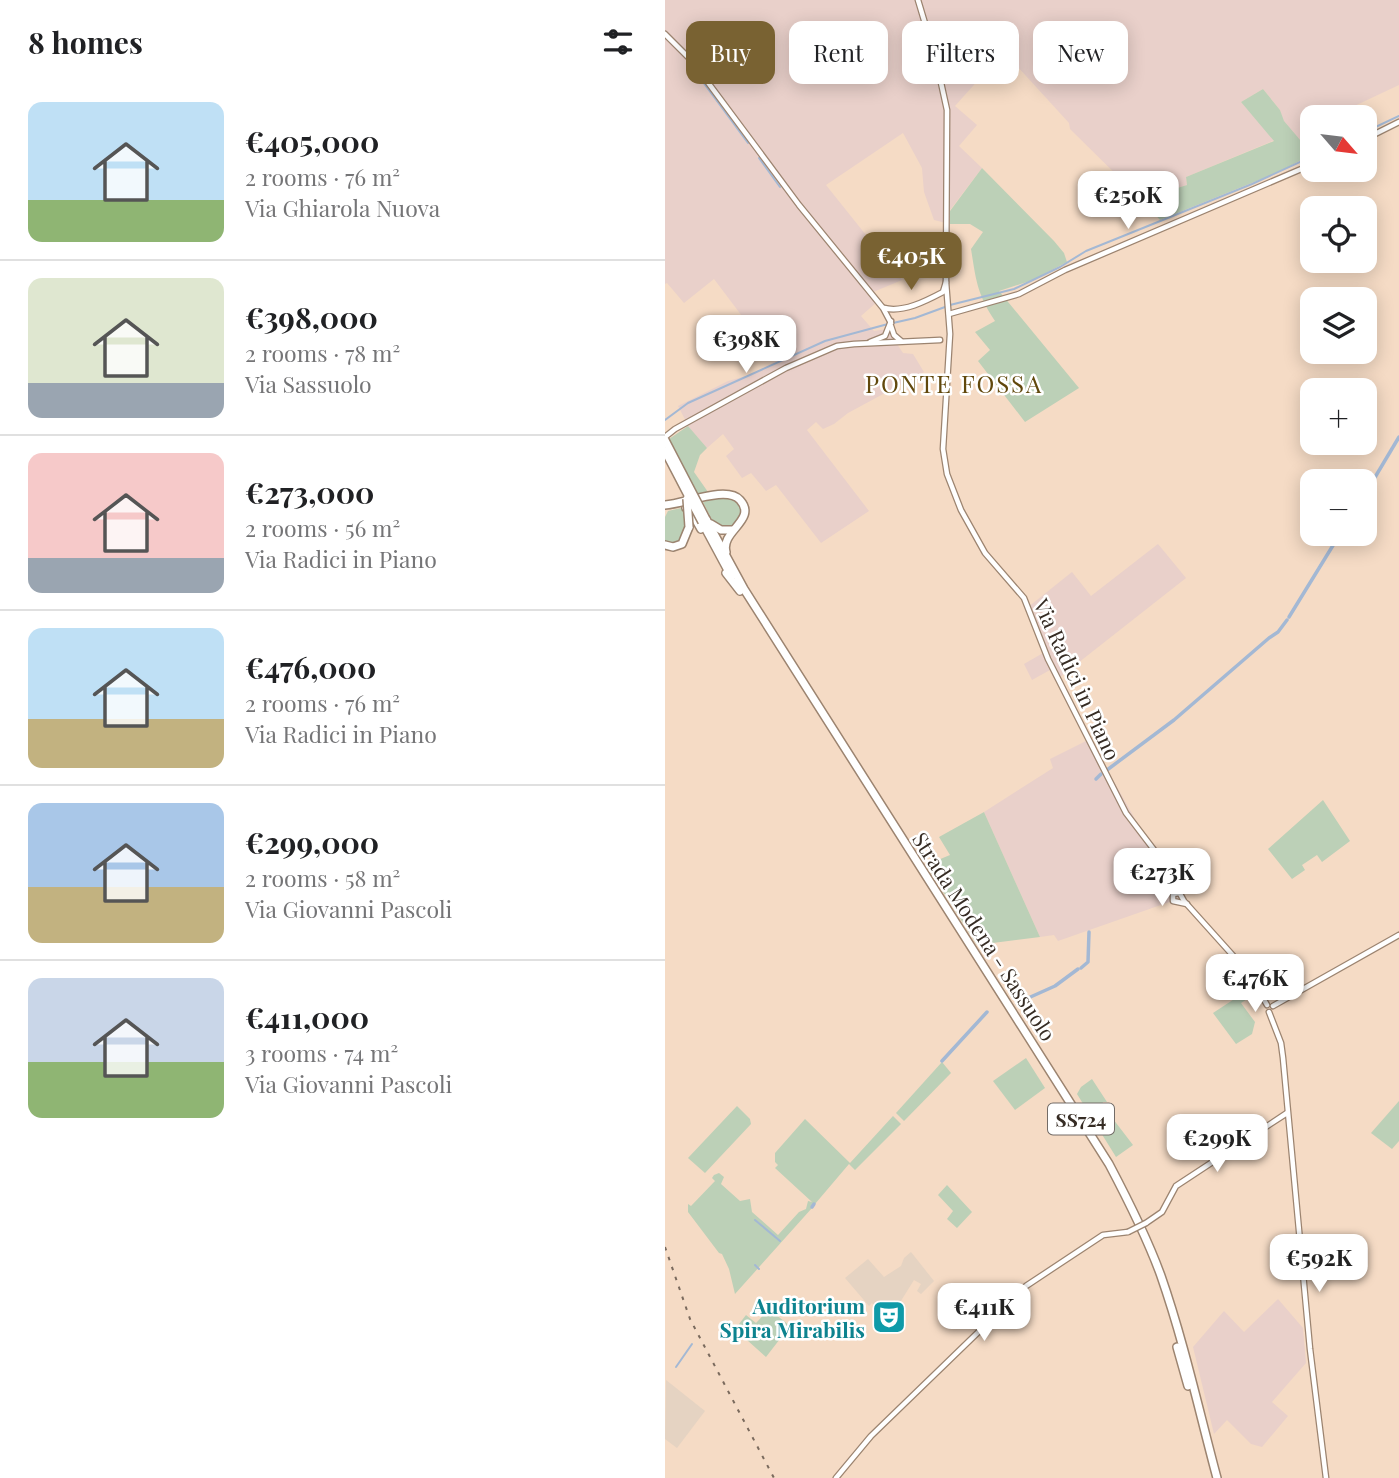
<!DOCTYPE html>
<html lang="en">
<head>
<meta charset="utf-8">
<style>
  body { margin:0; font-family:"Playfair Display",serif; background:#f6f6f6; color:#202124; height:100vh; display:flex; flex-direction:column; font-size:26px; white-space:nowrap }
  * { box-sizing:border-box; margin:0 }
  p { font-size:23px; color:#757577 }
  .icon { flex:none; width:38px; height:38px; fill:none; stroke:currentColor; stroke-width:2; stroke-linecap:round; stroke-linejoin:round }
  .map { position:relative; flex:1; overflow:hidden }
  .sheet { display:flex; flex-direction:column; background:#fff; width:665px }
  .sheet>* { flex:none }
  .top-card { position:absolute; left:21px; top:21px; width:607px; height:63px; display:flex; gap:14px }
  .needle { width:46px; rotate:118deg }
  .tools { position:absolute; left:635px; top:105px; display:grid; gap:14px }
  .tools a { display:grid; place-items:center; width:77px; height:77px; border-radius:14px; background:#fff; box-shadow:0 4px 18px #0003; font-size:35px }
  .price { position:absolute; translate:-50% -60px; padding:0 16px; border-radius:14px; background:#fff; color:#222; font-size:23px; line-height:46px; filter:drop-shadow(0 2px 4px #0008) }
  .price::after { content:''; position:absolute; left:50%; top:42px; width:21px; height:16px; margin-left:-10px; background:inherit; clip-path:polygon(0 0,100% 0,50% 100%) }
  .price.current { background:#796232; color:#fff }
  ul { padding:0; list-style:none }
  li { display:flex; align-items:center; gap:21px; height:175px; padding:0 28px }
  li+li { border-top:2px solid #e0e0e0 }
  li span { display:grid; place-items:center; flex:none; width:196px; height:140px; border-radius:14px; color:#555 }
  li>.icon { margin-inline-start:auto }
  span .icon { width:84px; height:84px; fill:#fffc; stroke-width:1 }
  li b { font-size:30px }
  h2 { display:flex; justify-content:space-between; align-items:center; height:84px; padding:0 28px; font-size:30px }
  .tag { padding:0 24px; border-radius:14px; background:#fff; box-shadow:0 4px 18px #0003; font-size:24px; line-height:63px }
  .tag.current { background:#796232; color:#fff }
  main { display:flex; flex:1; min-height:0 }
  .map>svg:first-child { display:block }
  .industrial { fill:#e9d0ca }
  .education { fill:#e5d3c2 }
  .green { fill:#bcd0b7 }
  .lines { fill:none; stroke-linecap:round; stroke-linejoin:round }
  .stream { stroke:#a3b8d4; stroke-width:2 }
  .canal { stroke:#a3b8d4; stroke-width:3.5 }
  .minor-casing { stroke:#9c8470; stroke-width:7 }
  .highway-casing { stroke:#9c8470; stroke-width:10 }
  .minor { stroke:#fff; stroke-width:4.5 }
  .highway { stroke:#fff; stroke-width:7 }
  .rail { stroke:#7a6a5d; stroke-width:2; stroke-dasharray:3.5 7; stroke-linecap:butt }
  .minor-bridge-casing { stroke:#9c8470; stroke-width:7; stroke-linecap:butt }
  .highway-bridge-casing { stroke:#9c8470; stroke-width:10; stroke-linecap:butt }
  .minor-bridge { stroke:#fff; stroke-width:4.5 }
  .highway-bridge { stroke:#fff; stroke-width:7 }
  .labels { text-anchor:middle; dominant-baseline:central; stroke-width:5; stroke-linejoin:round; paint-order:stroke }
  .shield { fill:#fff; stroke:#726b66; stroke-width:2 }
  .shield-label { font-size:19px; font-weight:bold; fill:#362c24 }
  .street-label { font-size:21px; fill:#362c24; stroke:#fff }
  .culture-label { font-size:21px; font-weight:bold; fill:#0d838f; stroke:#fff; text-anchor:end }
  .quarter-label { font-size:24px; letter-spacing:2px; fill:#61480c; stroke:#fff }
</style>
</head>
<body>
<main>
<section class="sheet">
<h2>8 homes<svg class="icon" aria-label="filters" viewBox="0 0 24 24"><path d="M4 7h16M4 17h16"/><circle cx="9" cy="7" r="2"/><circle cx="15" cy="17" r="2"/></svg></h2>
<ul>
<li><span style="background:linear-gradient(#bfe0f5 70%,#8fb573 0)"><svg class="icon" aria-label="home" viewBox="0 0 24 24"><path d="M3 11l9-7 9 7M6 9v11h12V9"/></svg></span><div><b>€405,000</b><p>2 rooms · 76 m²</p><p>Via Ghiarola Nuova</p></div></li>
<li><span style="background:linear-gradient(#dfe7d0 75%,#9aa5b1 0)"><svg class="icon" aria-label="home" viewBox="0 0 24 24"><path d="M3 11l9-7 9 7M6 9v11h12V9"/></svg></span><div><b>€398,000</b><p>2 rooms · 78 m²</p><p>Via Sassuolo</p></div></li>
<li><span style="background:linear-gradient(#f6c9c9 75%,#9aa5b1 0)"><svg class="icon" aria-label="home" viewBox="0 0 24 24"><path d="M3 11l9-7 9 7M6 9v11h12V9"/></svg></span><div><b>€273,000</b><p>2 rooms · 56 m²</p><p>Via Radici in Piano</p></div></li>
<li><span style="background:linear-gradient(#bfe0f5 65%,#c2b280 0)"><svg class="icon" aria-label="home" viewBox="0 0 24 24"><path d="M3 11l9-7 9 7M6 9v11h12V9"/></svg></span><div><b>€476,000</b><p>2 rooms · 76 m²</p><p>Via Radici in Piano</p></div></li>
<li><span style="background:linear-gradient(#a9c7e8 60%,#c2b280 0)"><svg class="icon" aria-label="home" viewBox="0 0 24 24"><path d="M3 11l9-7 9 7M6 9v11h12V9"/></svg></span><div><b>€299,000</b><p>2 rooms · 58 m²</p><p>Via Giovanni Pascoli</p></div></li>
<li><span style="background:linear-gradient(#c9d6e8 60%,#8fb573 0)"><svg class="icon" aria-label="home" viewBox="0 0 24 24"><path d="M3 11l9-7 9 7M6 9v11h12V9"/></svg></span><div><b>€411,000</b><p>3 rooms · 74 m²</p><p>Via Giovanni Pascoli</p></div></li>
</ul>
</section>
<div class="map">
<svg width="734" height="1478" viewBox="0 0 734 1478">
  <rect width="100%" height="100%" fill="#f5dbc5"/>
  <g class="industrial">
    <polygon points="0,0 734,0 734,85 666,117 648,117 647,154 618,121 615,110 598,89 576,102 610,140 521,177 522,185 476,199 405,129 404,123 329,41 305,65 316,77 290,106 312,125 294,146 317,168 285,210 285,224 269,220 259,192 257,168 238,133 161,185 237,280 206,293 212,302 196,316 209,331 222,329 238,353 248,354 259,372 183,413 169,424 158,429 151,422 142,430 204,511 156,543 111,485 101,491 86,473 77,478 61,456 69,449 58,434 42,448 25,429 13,406 63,381 85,375 111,361 49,279 19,303 2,283 0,284"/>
    <polygon points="493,544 521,578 390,681 385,670 367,680 359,664 378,653 362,608 407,572 426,596"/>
    <polygon points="425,739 474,826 493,849 516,889 513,899 393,941 389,935 375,937 319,812 388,768 385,759"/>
    <polygon points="613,1299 638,1328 641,1363 607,1402 623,1416 597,1447 586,1444 562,1420 549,1434 528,1347 559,1311 579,1332"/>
  </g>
  <g class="education">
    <polygon points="246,1252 269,1281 256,1294 252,1291 256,1284 249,1280 234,1304 229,1300 228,1305 221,1306 215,1315 210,1312 213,1306 210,1307 207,1303 204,1306 180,1278 203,1259 219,1277 236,1266 239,1258"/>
    <polygon points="1,1380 40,1411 12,1448 0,1439"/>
  </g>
  <g class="green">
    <polygon points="598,89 615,110 619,121 647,154 616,171 495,220 476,199 522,185 521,177 609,141 576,102"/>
    <path d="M 317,168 L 389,241 L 399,253 L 402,262 L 368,280 L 334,291 L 414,388 L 360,422 L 313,361 L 325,350 L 310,332 L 330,321 C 312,294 311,280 306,249 L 318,232 L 305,224 L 285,224 L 285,211 Z"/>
    <polygon points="23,426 42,448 35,455 29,472 43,492 34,497 4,439"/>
    <path d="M 57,497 C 76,498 86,520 66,528 C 61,530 54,526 49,524 L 38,502 Z"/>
    <polygon points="16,508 22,511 19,537 10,545 0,542 0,517 3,511"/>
    <polygon points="658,800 685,841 657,862 652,855 637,865 640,870 627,879 603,849"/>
    <polygon points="319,812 375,937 312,945 261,865 285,855 274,837"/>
    <polygon points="586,988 592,993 576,1003 590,1022 587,1034 571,1044 548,1013"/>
    <polygon points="361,1058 380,1088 350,1110 328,1081"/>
    <polygon points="277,1062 286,1073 239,1121 231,1113"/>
    <polygon points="427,1079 442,1102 438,1102 436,1107 438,1113 443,1117 445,1115 468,1145 451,1157 412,1094 416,1087"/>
    <polygon points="734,1101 734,1141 727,1149 706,1133"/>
    <polygon points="72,1106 85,1119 86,1124 40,1173 23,1158"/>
    <polygon points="228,1116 236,1124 190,1170 184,1164 150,1204 148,1204 147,1208 70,1294 64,1269 57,1254 54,1253 23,1212 23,1204 26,1206 50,1181 47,1178 49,1175 54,1173 59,1177 56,1184 75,1201 85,1199 87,1212 113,1235 134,1212 141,1209 143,1201 147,1202 110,1168 113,1165 110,1162 110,1153 140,1119 185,1163"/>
    <polygon points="282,1185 307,1212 292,1228 282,1219 288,1211 273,1195"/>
    <polygon points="104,1309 125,1326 101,1357 82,1340 74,1324 81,1315 91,1323"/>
  </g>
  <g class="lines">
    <g class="stream">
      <polyline points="24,63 83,143"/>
      <polyline points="700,132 734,116"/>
      <polyline points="94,158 115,187"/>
      <polyline points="285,305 349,289 395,267 421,251 587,184 648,156"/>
      <polyline points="228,323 250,318 280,307"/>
      <polyline points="0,420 23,403 160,341 223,324"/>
      <polyline points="90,1220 115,1241"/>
      <polyline points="90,1265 94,1269"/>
      <polyline points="11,1367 27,1344"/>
    </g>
    <g class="canal">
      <polyline points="700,494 734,437"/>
      <polyline points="624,617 675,534"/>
      <polyline points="442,770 509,720 604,638 613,632 622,620"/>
      <polyline points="431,779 436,774"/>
      <polyline points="416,968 423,962 424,932"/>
      <polyline points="352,1003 390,986 413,969"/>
      <polyline points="277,1061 322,1012"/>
      <polyline points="147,1207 149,1204"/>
    </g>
    <g class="minor-casing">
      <g id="minor">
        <polyline points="0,34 27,61 134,205 218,308 226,323"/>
        <polyline points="700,139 734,122"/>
        <polyline points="281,282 285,334 278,449 282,474 296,510 320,553 359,598 383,659 461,813 496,859 519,901 572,960 589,982 602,1005"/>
        <path d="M 219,308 C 238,313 261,301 278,292 L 281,282 L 282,110 L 271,60 L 253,0"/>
        <polyline points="284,314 354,294 400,270 648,164"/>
        <polyline points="226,326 229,335 236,341"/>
        <polyline points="205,342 220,336 226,321"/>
        <polyline points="0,437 10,429 121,368 172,346 189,344 275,340"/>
        <polyline points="514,893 508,894 508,901 522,904"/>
        <polyline points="608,1006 734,935"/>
        <polyline points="604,1012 616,1043 618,1058 645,1349 661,1478"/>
        <polyline points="481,1223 497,1212 511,1186 622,1113"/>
        <polyline points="171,1478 206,1436 361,1286 438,1235 463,1232"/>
      </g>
    </g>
    <g class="highway-casing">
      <g id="highway">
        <path d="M 0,505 C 19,504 62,485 75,500 C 93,520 55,531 61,552"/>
        <polyline points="21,508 27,513 36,529"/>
        <path d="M 41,519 L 79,589 L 444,1164 C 463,1200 482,1237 496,1276 C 519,1342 534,1411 552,1478"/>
        <polyline points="37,522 66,576"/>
        <polyline points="46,524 56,530 68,530"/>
        <polyline points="0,545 8,547 17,544 24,527"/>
        <polyline points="61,573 75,591"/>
        <polyline points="512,1347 523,1386"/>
      </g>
    </g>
    <use href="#minor" class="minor"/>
    <use href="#highway" class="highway"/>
    <polyline class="rail" points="0,1247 25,1319 109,1478"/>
    <g class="minor-bridge-casing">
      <polyline id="minor-bridge" points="463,1232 481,1223"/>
    </g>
    <g class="highway-bridge-casing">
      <g id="highway-bridge">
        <polyline points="0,440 41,519"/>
        <polyline points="0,451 37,522"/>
        <polyline points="22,499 24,527"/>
      </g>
    </g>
    <use href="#minor-bridge" class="minor-bridge"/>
    <use href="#highway-bridge" class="highway-bridge"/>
  </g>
  <defs>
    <g id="theatre-square" transform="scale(1.75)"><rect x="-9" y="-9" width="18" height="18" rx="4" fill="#0f9aa8" stroke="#fff"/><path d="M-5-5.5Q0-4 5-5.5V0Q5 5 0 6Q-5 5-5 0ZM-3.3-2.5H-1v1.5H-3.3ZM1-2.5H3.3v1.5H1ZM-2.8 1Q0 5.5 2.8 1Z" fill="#fff"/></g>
  </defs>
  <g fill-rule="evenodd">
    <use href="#theatre-square" x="224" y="1317"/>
  </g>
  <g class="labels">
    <rect class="shield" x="383" y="1103.5" width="66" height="31" rx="5"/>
    <g class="shield-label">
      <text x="416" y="1119">SS724</text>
    </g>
    <g class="street-label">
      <text transform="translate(413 679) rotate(65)">Via Radici in Piano</text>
      <text transform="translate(320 936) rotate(57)">Strada Modena - Sassuolo</text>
    </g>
    <g class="culture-label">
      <text x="200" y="1305">Auditorium<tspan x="200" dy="24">Spira Mirabilis</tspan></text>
    </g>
    <g class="quarter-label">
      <text x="289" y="383">PONTE FOSSA</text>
    </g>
  </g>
</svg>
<div class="tools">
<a><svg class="needle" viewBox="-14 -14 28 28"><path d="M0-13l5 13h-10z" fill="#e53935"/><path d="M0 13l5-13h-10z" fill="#757577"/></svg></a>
<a><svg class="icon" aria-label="locate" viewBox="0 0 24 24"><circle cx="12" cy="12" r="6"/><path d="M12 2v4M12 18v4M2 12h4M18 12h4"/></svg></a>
<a><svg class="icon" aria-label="layers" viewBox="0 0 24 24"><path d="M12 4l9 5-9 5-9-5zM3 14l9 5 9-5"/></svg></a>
<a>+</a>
<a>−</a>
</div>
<b class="price" style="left:463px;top:231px">€250K</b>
<b class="price current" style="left:246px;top:292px">€405K</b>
<b class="price" style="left:81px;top:375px">€398K</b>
<b class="price" style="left:497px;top:908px">€273K</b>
<b class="price" style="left:590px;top:1014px">€476K</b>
<b class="price" style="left:552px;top:1174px">€299K</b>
<b class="price" style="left:654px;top:1294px">€592K</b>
<b class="price" style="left:319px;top:1343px">€411K</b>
<div class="top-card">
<a class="tag current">Buy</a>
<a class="tag">Rent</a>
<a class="tag">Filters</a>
<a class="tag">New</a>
</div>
</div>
</main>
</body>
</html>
